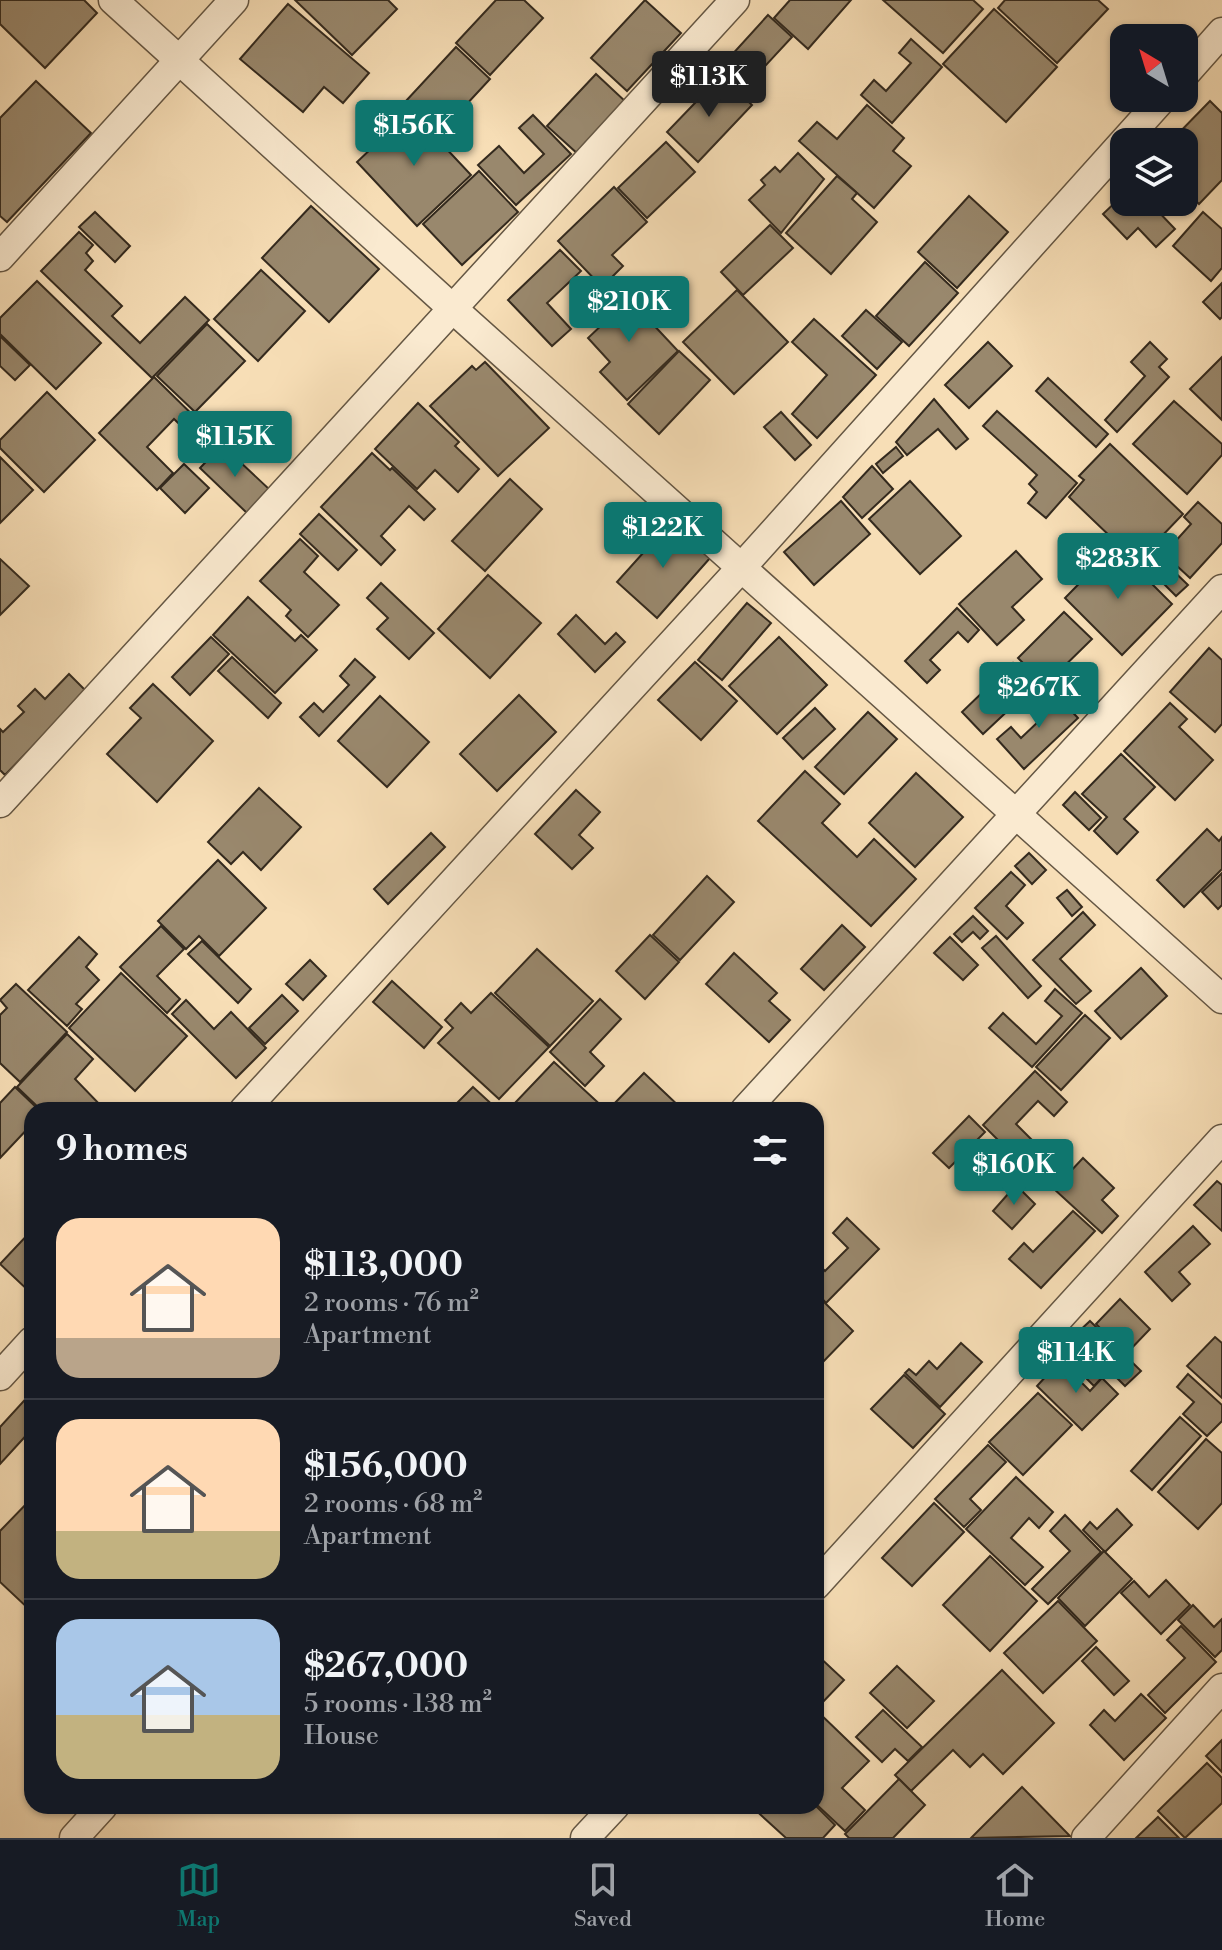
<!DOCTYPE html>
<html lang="en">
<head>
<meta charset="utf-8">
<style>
  body { margin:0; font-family:"Libre Bodoni",serif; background:#20242c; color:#f1f3f6; height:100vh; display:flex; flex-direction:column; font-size:30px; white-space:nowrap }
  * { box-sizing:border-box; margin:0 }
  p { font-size:26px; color:#9ea1a6 }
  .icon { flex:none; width:44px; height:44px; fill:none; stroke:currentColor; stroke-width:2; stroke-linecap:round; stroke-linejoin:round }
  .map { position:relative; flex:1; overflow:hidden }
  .details { position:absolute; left:24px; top:1102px; width:800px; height:712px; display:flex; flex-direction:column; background:#171b24; border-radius:24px; box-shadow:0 2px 6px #0004 }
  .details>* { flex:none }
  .needle { width:52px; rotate:322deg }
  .buttons { position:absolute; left:1110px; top:24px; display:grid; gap:16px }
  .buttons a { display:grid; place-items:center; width:88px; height:88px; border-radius:16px; background:#171b24; box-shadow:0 2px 6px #0004; font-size:40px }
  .price { position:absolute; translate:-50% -68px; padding:0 18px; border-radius:8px; background:#0f766e; color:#fff; font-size:26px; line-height:52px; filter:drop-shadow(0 2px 4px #0008) }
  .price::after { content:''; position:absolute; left:50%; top:48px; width:24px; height:18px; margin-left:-12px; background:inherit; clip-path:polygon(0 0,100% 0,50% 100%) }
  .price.on { background:#222; color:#fff }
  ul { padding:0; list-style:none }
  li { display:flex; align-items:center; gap:24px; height:200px; padding:0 32px }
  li+li { border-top:2px solid #363941 }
  li span { display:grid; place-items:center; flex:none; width:224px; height:160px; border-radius:24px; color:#555 }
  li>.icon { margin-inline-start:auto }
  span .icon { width:96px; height:96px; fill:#fffc; stroke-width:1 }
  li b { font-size:34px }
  h2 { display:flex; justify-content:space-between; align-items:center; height:96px; padding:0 32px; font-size:34px }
  .dock { display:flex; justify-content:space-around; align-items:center; height:112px; border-top:2px solid #363941; background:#171b24; font-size:22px; color:#9ea1a6 }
  .dock a { display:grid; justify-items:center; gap:4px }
  .dock .on { color:#0f766e }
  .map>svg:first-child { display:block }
  .building { fill:#99886d; stroke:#342a1e; stroke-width:2 }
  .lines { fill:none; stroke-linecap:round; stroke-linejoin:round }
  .street-casing { stroke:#655744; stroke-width:31 }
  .street { stroke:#faead0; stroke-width:28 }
</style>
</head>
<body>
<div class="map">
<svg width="1222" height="1838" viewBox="0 0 1222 1838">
  <rect width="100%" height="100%" fill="#f7deb6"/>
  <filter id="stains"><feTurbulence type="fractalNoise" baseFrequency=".0025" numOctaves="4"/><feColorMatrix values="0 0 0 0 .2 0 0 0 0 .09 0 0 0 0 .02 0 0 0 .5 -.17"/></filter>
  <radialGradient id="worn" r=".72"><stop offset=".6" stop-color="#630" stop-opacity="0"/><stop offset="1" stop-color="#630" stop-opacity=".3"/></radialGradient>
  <g class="building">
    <polygon points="0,0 84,0 97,13 45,68 0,24"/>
    <polygon points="295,0 388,0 397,9 352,55"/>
    <polygon points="496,0 524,0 543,18 490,75 456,43"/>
    <polygon points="645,0 681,33 627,91 591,58"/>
    <polygon points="790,0 851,0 808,49 774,18"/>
    <polygon points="883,0 973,0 983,9 943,53"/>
    <polygon points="1005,0 1098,0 1108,9 1057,63 998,8"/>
    <polygon points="288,4 369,73 343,103 324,87 303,112 240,59"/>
    <polygon points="994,9 1057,67 1006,122 943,64"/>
    <polygon points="768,15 792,37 742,91 719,69"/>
    <polygon points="911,39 942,67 892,123 861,95 874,80 886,91 911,63 899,53"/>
    <polygon points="456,47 490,79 439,134 405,102"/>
    <polygon points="596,74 627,103 579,155 547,126"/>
    <polygon points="721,76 752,105 698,162 667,132"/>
    <polygon points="36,81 91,133 7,222 0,216 0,118"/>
    <polygon points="1210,101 1222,113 1222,180 1199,204 1184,189 1184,142 1170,142"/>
    <polygon points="867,105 904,138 893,151 911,166 874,208 799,141 817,122 837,139"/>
    <polygon points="411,111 471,175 417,226 357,162"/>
    <polygon points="533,115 571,154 516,205 478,165 499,146 524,173 544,154 519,128"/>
    <polygon points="666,142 695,172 647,218 618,188"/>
    <polygon points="798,153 824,179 781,233 749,200 765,185 761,180 775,167 780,172"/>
    <polygon points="479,171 518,212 462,265 423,224"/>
    <polygon points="837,176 857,193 852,199 877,222 831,274 786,233"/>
    <polygon points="614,187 647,222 612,255 623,266 602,287 558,241"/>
    <polygon points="1124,194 1124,202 1158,202 1153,206 1175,229 1156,247 1138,228 1127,239 1103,214"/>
    <polygon points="969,196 1008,232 957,288 918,252"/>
    <polygon points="311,206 379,269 329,322 262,258"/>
    <polygon points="95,212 130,246 115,262 79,227"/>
    <polygon points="1203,212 1222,229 1222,268 1211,281 1173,246"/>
    <polygon points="770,225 793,248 743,295 721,272"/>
    <polygon points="79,232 93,245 86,253 93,261 85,270 122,306 112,316 140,343 185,297 209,320 152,378 41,271"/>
    <polygon points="560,250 581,271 547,303 571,329 552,346 508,300"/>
    <polygon points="925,262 958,293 909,346 876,316"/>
    <polygon points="261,270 305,311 258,361 214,319"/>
    <polygon points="37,281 101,343 56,389 0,334 0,318"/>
    <polygon points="1222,283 1222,317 1220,319 1203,302"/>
    <polygon points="618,287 678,351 627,400 600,372 610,362 588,338 605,322 594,310"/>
    <polygon points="737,290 788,342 734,394 683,342"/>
    <polygon points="866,310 902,342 877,369 842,336"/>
    <polygon points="814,319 876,375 817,438 792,414 827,375 792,342"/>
    <polygon points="207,324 245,361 195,412 157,376"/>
    <polygon points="0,336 30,365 15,380 0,366"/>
    <polygon points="988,342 1012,366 969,408 945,385"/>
    <polygon points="1150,342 1167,359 1159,367 1169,377 1117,432 1105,420 1145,376 1131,362"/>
    <polygon points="679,351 710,380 659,434 628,404"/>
    <polygon points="1222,357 1222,420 1190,389"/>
    <polygon points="485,362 549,428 498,476 430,406 472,366 476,370"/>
    <polygon points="154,377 208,430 197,441 174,419 147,447 173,473 157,490 99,433"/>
    <polygon points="1048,378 1108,434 1096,447 1036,391"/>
    <polygon points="47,392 95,440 44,492 0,448 0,440"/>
    <polygon points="934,399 968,439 956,449 938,429 907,455 896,442"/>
    <polygon points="1174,401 1222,444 1222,455 1187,494 1133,444"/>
    <polygon points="418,403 459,442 455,446 479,469 458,492 435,470 417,489 375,449"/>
    <polygon points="997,411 1077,483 1046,518 1028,503 1037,492 1029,484 1037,475 983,426"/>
    <polygon points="781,412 811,445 795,460 764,427"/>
    <polygon points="1110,444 1183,514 1137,562 1069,497 1084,480 1079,476"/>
    <polygon points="222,445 270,490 248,514 200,468"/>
    <polygon points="896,447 903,456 883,473 876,464"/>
    <polygon points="372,453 390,470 392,468 435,509 424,520 409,506 381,536 395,550 381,565 321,507"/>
    <polygon points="0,457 33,490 0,523"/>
    <polygon points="184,464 209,488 185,513 160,488"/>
    <polygon points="872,466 893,489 862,518 843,497"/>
    <polygon points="510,479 542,509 485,571 452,541"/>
    <polygon points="910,481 961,536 920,574 869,519"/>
    <polygon points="841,501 870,534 814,585 784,552"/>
    <polygon points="1198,502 1222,524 1222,543 1190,578 1164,554 1191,524 1184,517"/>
    <polygon points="319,514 357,550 338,570 300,534"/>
    <polygon points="670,523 710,558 657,618 617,582"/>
    <polygon points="300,539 318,556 304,572 339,605 308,637 286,616 291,610 260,581"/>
    <polygon points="1115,547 1172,604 1122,655 1065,598"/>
    <polygon points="1016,551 1042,579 1012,607 1024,620 997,645 959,604"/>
    <polygon points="0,559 29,586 0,615"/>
    <polygon points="1162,560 1188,585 1176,596 1151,571"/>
    <polygon points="488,575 541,623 490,678 438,629"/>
    <polygon points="381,583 434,633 409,659 377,629 388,618 367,598"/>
    <polygon points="248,597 295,641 301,635 317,650 275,693 213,635"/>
    <polygon points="747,603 771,623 722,680 698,660"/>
    <polygon points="957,608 979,630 968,642 958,632 930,660 940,670 927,683 905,661"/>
    <polygon points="1064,612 1092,639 1045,685 1018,658"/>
    <polygon points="576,615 605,644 616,633 625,642 595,672 558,634"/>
    <polygon points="211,637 229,654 190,695 172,677"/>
    <polygon points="779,637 827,685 777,734 729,686"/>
    <polygon points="1209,648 1222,660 1222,724 1215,732 1170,692"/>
    <polygon points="232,657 281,703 268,718 218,671"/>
    <polygon points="355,659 375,677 319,736 300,717 314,703 323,712 349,685 340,676"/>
    <polygon points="695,662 737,701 701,740 658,700"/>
    <polygon points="1013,663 1034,686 983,734 962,712"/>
    <polygon points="69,674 86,691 5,775 0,770 0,729 3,732 24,712 18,706 35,689 45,699"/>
    <polygon points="153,684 213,741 157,802 107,754 141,718 130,708"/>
    <polygon points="1051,689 1078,718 1024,769 997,739 1011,727 1021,738 1040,720 1030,709"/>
    <polygon points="519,695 556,732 497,791 460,754"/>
    <polygon points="380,696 429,742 387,787 338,741"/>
    <polygon points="1170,703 1187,719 1179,727 1213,760 1175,800 1124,751"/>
    <polygon points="815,708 835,729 803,759 783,738"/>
    <polygon points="868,712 897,739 844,794 815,767"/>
    <polygon points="1121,754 1155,787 1124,819 1138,832 1117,854 1094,831 1107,817 1082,794"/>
    <polygon points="805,771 840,804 822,823 857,857 874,839 916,879 871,926 758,821"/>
    <polygon points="916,773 963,817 915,867 869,823"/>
    <polygon points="259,788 301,827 261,870 243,852 231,864 208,842"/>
    <polygon points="576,790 600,812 579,835 593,848 572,869 535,834"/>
    <polygon points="1075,792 1101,818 1089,830 1063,805"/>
    <polygon points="1207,829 1219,841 1222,837 1222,869 1184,907 1157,880"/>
    <polygon points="431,833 445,847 388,904 374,889"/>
    <polygon points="1029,853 1046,870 1032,884 1015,866"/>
    <polygon points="218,860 266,908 219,956 199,936 186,949 158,921"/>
    <polygon points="1011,872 1025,885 1006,906 1023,923 1007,939 975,908"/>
    <polygon points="1222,873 1222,905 1218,909 1202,892"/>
    <polygon points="707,876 734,902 680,960 653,935"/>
    <polygon points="1067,890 1082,907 1072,916 1057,898"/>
    <polygon points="1083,912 1095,925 1060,959 1091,991 1076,1004 1033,960"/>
    <polygon points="973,916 988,931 980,939 973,932 962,942 954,934"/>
    <polygon points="842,925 865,947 824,990 801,969"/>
    <polygon points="161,926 184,949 157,976 180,999 167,1013 120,967"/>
    <polygon points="650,935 679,962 645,999 616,971"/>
    <polygon points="996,936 1041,986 1028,998 982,948"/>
    <polygon points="79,937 97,954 86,967 99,980 76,1004 82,1009 67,1026 28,990"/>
    <polygon points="950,937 978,965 963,980 934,953"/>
    <polygon points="202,941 251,989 238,1003 188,954"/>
    <polygon points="537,949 593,1001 550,1046 495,993"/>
    <polygon points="734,953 777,993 769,1001 790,1020 769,1042 706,984"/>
    <polygon points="310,960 326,976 303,1000 286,984"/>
    <polygon points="1141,968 1167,996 1121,1039 1095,1011"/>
    <polygon points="121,973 187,1036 135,1091 69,1028"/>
    <polygon points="392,981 442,1027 424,1048 373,1002"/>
    <polygon points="16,984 67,1032 20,1082 0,1063 0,1015 7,1008 0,1000"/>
    <polygon points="1055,989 1082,1013 1032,1067 989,1028 1003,1013 1036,1044 1062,1016 1045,1001"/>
    <polygon points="491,993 549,1047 499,1099 438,1043 453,1028 445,1020 461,1003 471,1013"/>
    <polygon points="282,995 298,1011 265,1044 249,1028"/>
    <polygon points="600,999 621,1019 590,1052 604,1066 585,1086 550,1052"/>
    <polygon points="186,1000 214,1029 231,1012 266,1048 236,1078 172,1014"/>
    <polygon points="1085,1015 1110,1038 1061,1090 1036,1067"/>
    <polygon points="67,1034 93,1059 75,1079 105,1110 41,1110 17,1087"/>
    <polygon points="554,1062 606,1110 518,1110 513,1105"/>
    <polygon points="1035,1071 1067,1102 1054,1116 1038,1101 1016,1124 1031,1139 1014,1156 983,1125"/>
    <polygon points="644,1073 683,1110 615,1110 611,1107"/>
    <polygon points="15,1087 39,1110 32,1110 32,1124 0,1158 0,1103"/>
    <polygon points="473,1087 498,1110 464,1110 457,1103"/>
    <polygon points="969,1116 985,1132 949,1168 933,1153"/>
    <polygon points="1083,1158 1114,1188 1102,1200 1118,1216 1102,1233 1054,1189"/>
    <polygon points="1217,1181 1222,1185 1222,1231 1194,1205"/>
    <polygon points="1016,1185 1035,1204 1012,1229 993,1211"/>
    <polygon points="1073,1211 1095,1231 1041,1288 1009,1259 1024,1243 1033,1252"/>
    <polygon points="847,1218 879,1249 826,1303 816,1292 816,1262 825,1271 848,1248 833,1233"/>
    <polygon points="1193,1226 1210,1244 1179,1272 1190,1284 1172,1301 1145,1272"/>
    <polygon points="32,1230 32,1294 0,1264"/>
    <polygon points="1120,1299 1150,1329 1126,1354 1096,1324"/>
    <polygon points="824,1302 853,1331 821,1364 816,1358 816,1310"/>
    <polygon points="1090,1321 1141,1371 1125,1386 1109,1370 1094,1386 1077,1369 1092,1353 1074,1336"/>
    <polygon points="1215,1337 1222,1343 1222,1398 1187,1366"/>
    <polygon points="961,1343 982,1362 940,1407 905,1373 909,1369 916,1375 929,1361 937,1369"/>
    <polygon points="1060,1361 1090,1391 1102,1378 1118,1394 1082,1430 1037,1386"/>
    <polygon points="1188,1374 1222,1405 1222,1421 1207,1436 1183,1414 1194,1402 1177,1387"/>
    <polygon points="904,1375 945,1414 913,1448 871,1409"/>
    <polygon points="32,1392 32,1429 0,1464 0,1427"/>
    <polygon points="1038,1393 1072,1425 1023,1475 989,1442"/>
    <polygon points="1180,1417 1201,1436 1152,1490 1131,1471"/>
    <polygon points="1206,1439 1222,1453 1222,1503 1198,1529 1158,1492"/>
    <polygon points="988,1445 1006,1462 970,1499 981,1510 964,1527 935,1499"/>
    <polygon points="1016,1477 1053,1512 1039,1528 1029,1518 1011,1538 1043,1567 1025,1585 966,1529"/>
    <polygon points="32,1498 32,1612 0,1582 0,1531"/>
    <polygon points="934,1503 964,1532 912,1586 882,1558"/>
    <polygon points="1117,1509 1132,1525 1105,1552 1083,1530 1090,1522 1097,1529"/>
    <polygon points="1065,1515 1101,1552 1048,1604 1032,1589 1070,1551 1050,1531"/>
    <polygon points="1104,1551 1132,1579 1085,1626 1058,1598"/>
    <polygon points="990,1556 1037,1601 990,1651 943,1605"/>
    <polygon points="1166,1580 1190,1605 1161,1634 1121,1593 1134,1581 1149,1597"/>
    <polygon points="1058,1601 1097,1641 1043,1693 1004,1653"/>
    <polygon points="1193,1605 1214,1627 1222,1619 1222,1650 1215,1657 1178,1620"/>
    <polygon points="1181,1626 1216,1662 1165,1713 1148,1695 1185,1658 1167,1640"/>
    <polygon points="1096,1647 1129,1681 1114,1695 1082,1661"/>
    <polygon points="816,1654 844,1680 819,1706 816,1703"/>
    <polygon points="897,1666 934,1701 907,1728 870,1693"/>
    <polygon points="1002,1670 1054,1723 1003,1774 983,1754 970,1767 953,1750 911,1791 895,1775"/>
    <polygon points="1141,1694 1166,1718 1124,1760 1090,1725 1104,1710 1115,1721"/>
    <polygon points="816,1710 869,1761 842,1788 865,1810 845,1831 816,1804"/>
    <polygon points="883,1710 922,1747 908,1761 895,1749 882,1762 856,1737"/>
    <polygon points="1222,1740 1222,1772 1206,1756"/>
    <polygon points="1207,1763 1222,1778 1222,1803 1185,1838 1158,1811"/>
    <polygon points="899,1779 925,1805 893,1838 849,1838 845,1834"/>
    <polygon points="1022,1787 1070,1836 971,1838"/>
    <polygon points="751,1806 816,1806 835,1825 823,1838 786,1838"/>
    <polygon points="1158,1817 1179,1838 1136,1838"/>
  </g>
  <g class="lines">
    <g class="street-casing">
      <g id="street">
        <polyline points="113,0 452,308 1222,999"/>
        <polyline points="1184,75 1222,32"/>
        <polyline points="0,257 234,0"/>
        <polyline points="0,803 735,0"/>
        <polyline points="244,1110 741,568 1163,98"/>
        <polyline points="745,1110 1222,589"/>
        <polyline points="0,1376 32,1341"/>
        <polyline points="816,1585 1222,1139"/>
        <polyline points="74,1838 103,1806"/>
        <polyline points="585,1838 615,1806"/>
        <polyline points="1086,1838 1222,1688"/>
      </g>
    </g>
    <use href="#street" class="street"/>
  </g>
  <rect width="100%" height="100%" filter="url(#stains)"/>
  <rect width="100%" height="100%" fill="url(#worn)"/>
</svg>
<div class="buttons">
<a><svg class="needle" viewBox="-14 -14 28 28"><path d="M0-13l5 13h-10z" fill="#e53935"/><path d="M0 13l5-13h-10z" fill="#9ea1a6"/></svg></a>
<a><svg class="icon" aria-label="layers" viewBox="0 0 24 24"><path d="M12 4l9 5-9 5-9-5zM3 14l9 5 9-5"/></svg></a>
</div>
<b class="price on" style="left:709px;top:119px">$113K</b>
<b class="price" style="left:414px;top:168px">$156K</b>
<b class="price" style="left:629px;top:344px">$210K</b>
<b class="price" style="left:235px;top:479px">$115K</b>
<b class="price" style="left:663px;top:570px">$122K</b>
<b class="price" style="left:1118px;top:601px">$283K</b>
<b class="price" style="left:1039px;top:730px">$267K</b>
<b class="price" style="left:1014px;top:1207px">$160K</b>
<b class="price" style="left:1076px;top:1395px">$114K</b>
<section class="details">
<h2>9 homes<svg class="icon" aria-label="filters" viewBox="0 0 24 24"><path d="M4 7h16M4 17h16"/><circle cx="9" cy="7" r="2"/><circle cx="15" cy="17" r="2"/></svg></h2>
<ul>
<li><span style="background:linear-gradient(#ffd9b3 75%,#b9a48a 0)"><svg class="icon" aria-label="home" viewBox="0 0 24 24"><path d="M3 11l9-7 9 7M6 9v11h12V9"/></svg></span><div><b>$113,000</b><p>2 rooms · 76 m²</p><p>Apartment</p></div></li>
<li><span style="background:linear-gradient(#ffd9b3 70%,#c2b280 0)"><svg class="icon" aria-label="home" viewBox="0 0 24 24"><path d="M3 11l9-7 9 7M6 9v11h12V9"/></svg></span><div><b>$156,000</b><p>2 rooms · 68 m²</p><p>Apartment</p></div></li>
<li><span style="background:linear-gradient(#a9c7e8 60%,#c2b280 0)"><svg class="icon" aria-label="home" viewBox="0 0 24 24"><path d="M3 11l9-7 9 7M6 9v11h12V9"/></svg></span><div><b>$267,000</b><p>5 rooms · 138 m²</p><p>House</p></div></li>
</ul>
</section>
</div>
<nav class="dock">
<a class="on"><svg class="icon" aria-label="map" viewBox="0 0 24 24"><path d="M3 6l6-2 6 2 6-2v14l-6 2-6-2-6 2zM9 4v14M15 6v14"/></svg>Map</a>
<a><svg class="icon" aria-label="saved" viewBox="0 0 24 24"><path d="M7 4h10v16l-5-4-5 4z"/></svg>Saved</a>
<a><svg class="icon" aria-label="home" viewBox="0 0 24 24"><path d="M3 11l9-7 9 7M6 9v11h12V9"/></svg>Home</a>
</nav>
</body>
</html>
